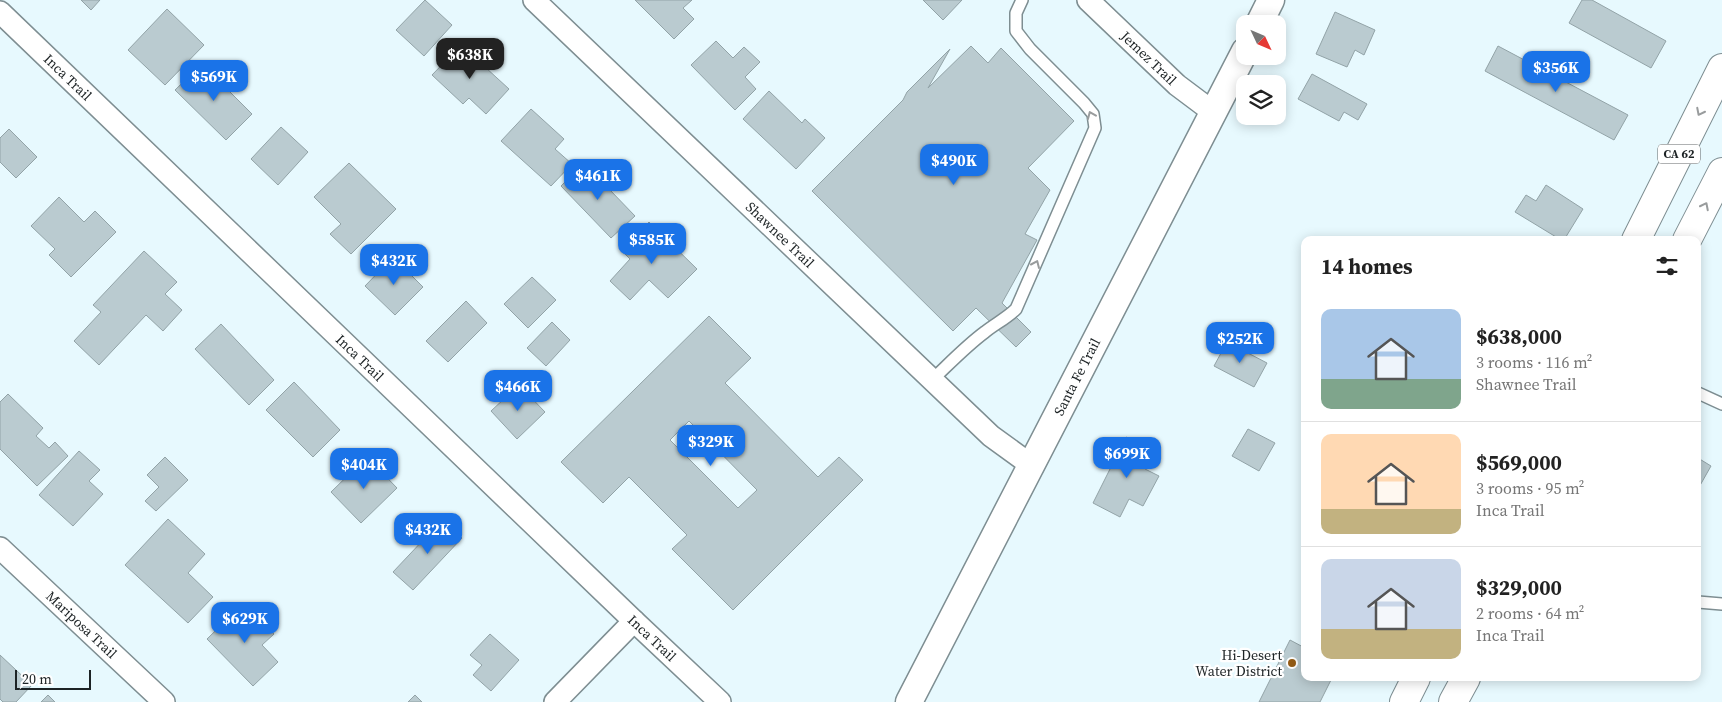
<!DOCTYPE html>
<html lang="en">
<head>
<meta charset="utf-8">
<style>
  body { margin:0; font-family:"Source Serif 4",serif; background:#f6f6f6; color:#222; height:100vh; display:flex; flex-direction:column; font-size:19px; white-space:nowrap }
  * { box-sizing:border-box; margin:0 }
  p { font-size:16px; color:#767676 }
  .icon { flex:none; width:28px; height:28px; fill:none; stroke:currentColor; stroke-width:2; stroke-linecap:round; stroke-linejoin:round }
  .map { position:relative; flex:1; overflow:hidden }
  .drawer { position:absolute; left:1301px; top:236px; width:400px; height:445px; display:flex; flex-direction:column; background:#fff; border-radius:10px; box-shadow:0 2px 12px #0003 }
  .drawer>* { flex:none }
  .needle { width:32px; rotate:134deg }
  .tools { position:absolute; left:1236px; top:15px; display:grid; gap:10px }
  .tools a { display:grid; place-items:center; width:50px; height:50px; border-radius:10px; background:#fff; box-shadow:0 2px 12px #0003; font-size:25px }
  .scale { position:absolute; left:15px; bottom:12px; width:76px; box-sizing:border-box; padding-left:5px; border:2px solid #1d2325; border-top:0; font-size:14px; line-height:18px; white-space:nowrap; color:#1d2325; -webkit-text-stroke:4px #fff; paint-order:stroke }
  .price { position:absolute; translate:-50% -42px; padding:0 11px; border-radius:10px; background:#1a73e8; color:#fff; font-size:16px; line-height:32px; filter:drop-shadow(0 1px 2px #0008) }
  .price::after { content:''; position:absolute; left:50%; top:30px; width:15px; height:11px; margin-left:-8px; background:inherit; clip-path:polygon(0 0,100% 0,50% 100%) }
  .price.current { background:#222; color:#fff }
  ul { padding:0; list-style:none }
  li { display:flex; align-items:center; gap:15px; height:125px; padding:0 20px }
  li+li { border-top:1px solid #e0e0e0 }
  li span { display:grid; place-items:center; flex:none; width:140px; height:100px; border-radius:10px; color:#555 }
  li>.icon { margin-inline-start:auto }
  span .icon { width:60px; height:60px; fill:#fffc; stroke-width:1 }
  li b { font-size:21px }
  h2 { display:flex; justify-content:space-between; align-items:center; height:60px; padding:0 20px; font-size:21px }
  .map>svg:first-child { display:block }
  .building { fill:#bacbd0; stroke:#92a3a7; fill-rule:evenodd }
  .lines { fill:none; stroke-linecap:round; stroke-linejoin:round }
  .service-casing { stroke:#7e8e92; stroke-width:14 }
  .minor-casing { stroke:#7e8e92; stroke-width:24 }
  .tertiary-casing { stroke:#7e8e92; stroke-width:29 }
  .primary-casing { stroke:#7e8e92; stroke-width:30 }
  .service { stroke:#fff; stroke-width:11 }
  .minor { stroke:#fff; stroke-width:21 }
  .tertiary { stroke:#fff; stroke-width:26 }
  .primary { stroke:#fff; stroke-width:28 }
  .oneway { stroke:#999c9d }
  .poi-dot { fill:#935b15; stroke:#fff; stroke-width:2 }
  .labels { text-anchor:middle; dominant-baseline:central; stroke-width:4.5; stroke-linejoin:round; paint-order:stroke }
  .shield { fill:#fff; stroke:#616566; stroke-width:1 }
  .shield-label { font-size:12px; font-weight:bold; fill:#1d2325 }
  .street-label { font-size:14px; fill:#1d2325; stroke:#fff }
  .poi-label { font-size:14px; fill:#1d2325; stroke:#fff; text-anchor:end }
</style>
</head>
<body>
<div class="map">
<svg width="1722" height="702" viewBox="0 0 1722 702">
  <rect width="100%" height="100%" fill="#e7f9fe"/>
  <g class="building">
    <polygon points="81,0 100,0 91,10"/>
    <polygon points="425,0 452,25 424,56 396,30"/>
    <polygon points="635,0 692,0 683,8 694,19 674,39"/>
    <polygon points="923,0 962,0 943,20"/>
    <polygon points="1582,0 1592,0 1666,41 1651,68 1569,23"/>
    <polygon points="167,9 204,45 165,85 128,50"/>
    <polygon points="1335,12 1375,30 1364,55 1355,50 1347,67 1316,54"/>
    <polygon points="716,41 733,58 744,47 760,62 745,77 756,89 735,110 691,65"/>
    <polygon points="461,45 509,89 486,114 469,98 463,104 432,75"/>
    <polygon points="971,46 988,63 1001,48 1074,121 1028,168 1050,190 1025,234 1037,240 1002,303 1031,332 1016,347 976,308 953,331 812,191 903,100 907,92 950,49 928,88"/>
    <polygon points="1498,46 1628,115 1614,140 1485,71"/>
    <polygon points="202,64 252,114 226,140 175,90"/>
    <polygon points="1312,74 1367,104 1358,120 1344,112 1339,121 1298,99"/>
    <polygon points="769,91 802,123 805,119 825,138 796,169 743,119"/>
    <polygon points="531,109 564,139 555,149 572,164 551,186 501,141"/>
    <polygon points="281,127 308,152 278,185 251,159"/>
    <polygon points="9,129 37,157 16,178 0,162 0,138"/>
    <polygon points="349,163 396,209 351,254 330,234 341,224 314,197"/>
    <polygon points="584,163 635,216 611,238 561,186"/>
    <polygon points="1546,185 1583,209 1564,240 1561,240 1515,212 1526,195 1536,201"/>
    <polygon points="59,197 84,222 95,211 116,232 71,277 49,255 55,249 31,226"/>
    <polygon points="649,222 697,269 668,298 649,280 630,300 610,281 630,259 621,250"/>
    <polygon points="144,251 177,282 165,294 182,310 163,331 146,315 99,365 74,341 101,312 93,305"/>
    <polygon points="393,257 423,287 395,315 365,286"/>
    <polygon points="532,277 556,300 528,328 504,304"/>
    <polygon points="466,301 487,323 448,362 426,341"/>
    <path d="M 709,316 L 751,358 L 725,383 L 818,477 L 839,457 L 863,480 L 733,610 L 672,549 L 687,535 L 629,477 L 603,503 L 561,462 ZM 689,421 L 757,490 L 738,508 L 670,440 Z"/>
    <polygon points="552,322 570,340 546,366 527,348"/>
    <polygon points="221,324 274,380 249,405 195,349"/>
    <polygon points="1227,342 1267,363 1254,387 1214,366"/>
    <polygon points="294,382 340,430 313,457 266,410"/>
    <polygon points="519,385 545,412 517,439 491,411"/>
    <polygon points="8,394 43,428 36,436 49,448 55,442 68,456 37,486 0,449 0,402"/>
    <polygon points="1248,429 1275,443 1259,471 1232,456"/>
    <polygon points="1126,437 1154,451 1145,469 1159,476 1143,506 1129,499 1120,517 1093,503"/>
    <polygon points="79,451 100,470 89,481 103,494 73,526 39,495"/>
    <polygon points="165,457 188,480 156,511 145,501 159,487 147,475"/>
    <polygon points="367,457 397,488 361,523 331,492"/>
    <polygon points="1698,458 1711,466 1698,489"/>
    <polygon points="168,519 205,554 188,573 213,597 188,623 125,565"/>
    <polygon points="443,519 462,538 413,590 393,572"/>
    <polygon points="244,603 274,634 262,645 278,662 253,686 207,639"/>
    <polygon points="490,634 519,660 491,691 473,675 482,665 470,655"/>
    <polygon points="1290,640 1305,648 1305,678 1332,678 1320,702 1259,702"/>
    <polygon points="0,655 32,685 16,702 3,702 0,699"/>
    <polygon points="48,695 55,702 41,702"/>
    <polygon points="415,695 422,702 408,702"/>
  </g>
  <g class="lines">
    <g class="service-casing">
      <g id="service">
        <path d="M 932,380 C 949,364 966,346 985,332 C 995,324 1007,318 1016,309 L 1095,128 L 1093,114 L 1084,103 L 1030,49 L 1016,31 L 1016,13 L 1022,0"/>
        <polyline points="1698,393 1722,404"/>
        <polyline points="1698,602 1722,604"/>
      </g>
    </g>
    <g class="minor-casing">
      <g id="minor">
        <path id="s1" d="M 534,0 L 991,436 L 1031,465"/>
        <path id="s2" d="M 1088,0 L 1177,85 L 1213,112"/>
        <path id="s3" d="M 0,12 L 634,621 L 720,702"/>
        <path id="s4" d="M 0,548 L 164,702"/>
        <polyline points="555,702 634,621"/>
      </g>
    </g>
    <g class="tertiary-casing">
      <g id="tertiary">
        <polyline points="1259,24 1271,0"/>
        <path id="s5" d="M 909,702 L 1245,51"/>
      </g>
    </g>
    <g class="primary-casing">
      <g id="primary">
        <polyline points="1636,240 1722,68"/>
        <polyline points="1687,240 1722,172"/>
        <polyline points="1404,702 1416,678"/>
        <polyline points="1453,702 1466,678"/>
      </g>
    </g>
    <use href="#service" class="service"/>
    <use href="#minor" class="minor"/>
    <use href="#tertiary" class="tertiary"/>
    <use href="#primary" class="primary"/>
  </g>
  <defs><path id="oneway-chevron" d="M-2-3.5L2.5 0L-2 3.5" fill="none" stroke-width="1.6" stroke-linecap="round" stroke-linejoin="round" transform="scale(1.25)"/></defs>
  <g class="oneway">
    <use href="#oneway-chevron" transform="translate(1700 112) rotate(117)"/>
    <use href="#oneway-chevron" transform="translate(1091 115) rotate(-113)"/>
    <use href="#oneway-chevron" transform="translate(1705 206) rotate(-63)"/>
    <use href="#oneway-chevron" transform="translate(1036 264) rotate(-66)"/>
  </g>
  <circle class="poi-dot" cx="1292" cy="663" r="5"/>
  <g class="labels">
    <rect class="shield" x="1658" y="144.5" width="42" height="19" rx="4"/>
    <g class="shield-label">
      <text x="1679" y="154">CA 62</text>
    </g>
    <g class="street-label">
      <text stroke="none"><textPath href="#s2" startOffset="84">Jemez Trail</textPath></text>
      <text stroke="none"><textPath href="#s3" startOffset="94">Inca Trail</textPath></text>
      <text stroke="none"><textPath href="#s1" startOffset="340">Shawnee Trail</textPath></text>
      <text stroke="none"><textPath href="#s3" startOffset="499">Inca Trail</textPath></text>
      <text stroke="none"><textPath href="#s5" startOffset="366">Santa Fe Trail</textPath></text>
      <text stroke="none"><textPath href="#s4" startOffset="112">Mariposa Trail</textPath></text>
      <text stroke="none"><textPath href="#s3" startOffset="904">Inca Trail</textPath></text>
    </g>
    <g class="poi-label">
      <text x="1282" y="655">Hi-Desert<tspan x="1282" dy="16">Water District</tspan></text>
    </g>
  </g>
</svg>
<div class="tools">
<a><svg class="needle" viewBox="-14 -14 28 28"><path d="M0-13l5 13h-10z" fill="#e53935"/><path d="M0 13l5-13h-10z" fill="#767676"/></svg></a>
<a><svg class="icon" aria-label="layers" viewBox="0 0 24 24"><path d="M12 4l9 5-9 5-9-5zM3 14l9 5 9-5"/></svg></a>
</div>
<div class="scale">20 m</div>
<b class="price current" style="left:470px;top:80px">$638K</b>
<b class="price" style="left:1556px;top:93px">$356K</b>
<b class="price" style="left:214px;top:102px">$569K</b>
<b class="price" style="left:954px;top:186px">$490K</b>
<b class="price" style="left:598px;top:201px">$461K</b>
<b class="price" style="left:652px;top:265px">$585K</b>
<b class="price" style="left:394px;top:286px">$432K</b>
<b class="price" style="left:1240px;top:364px">$252K</b>
<b class="price" style="left:518px;top:412px">$466K</b>
<b class="price" style="left:711px;top:467px">$329K</b>
<b class="price" style="left:1127px;top:479px">$699K</b>
<b class="price" style="left:364px;top:490px">$404K</b>
<b class="price" style="left:428px;top:555px">$432K</b>
<b class="price" style="left:245px;top:644px">$629K</b>
<section class="drawer">
<h2>14 homes<svg class="icon" aria-label="filters" viewBox="0 0 24 24"><path d="M4 7h16M4 17h16"/><circle cx="9" cy="7" r="2"/><circle cx="15" cy="17" r="2"/></svg></h2>
<ul>
<li><span style="background:linear-gradient(#a9c7e8 70%,#7fa58c 0)"><svg class="icon" aria-label="home" viewBox="0 0 24 24"><path d="M3 11l9-7 9 7M6 9v11h12V9"/></svg></span><div><b>$638,000</b><p>3 rooms · 116 m²</p><p>Shawnee Trail</p></div></li>
<li><span style="background:linear-gradient(#ffd9b3 75%,#c2b280 0)"><svg class="icon" aria-label="home" viewBox="0 0 24 24"><path d="M3 11l9-7 9 7M6 9v11h12V9"/></svg></span><div><b>$569,000</b><p>3 rooms · 95 m²</p><p>Inca Trail</p></div></li>
<li><span style="background:linear-gradient(#c9d6e8 70%,#c2b280 0)"><svg class="icon" aria-label="home" viewBox="0 0 24 24"><path d="M3 11l9-7 9 7M6 9v11h12V9"/></svg></span><div><b>$329,000</b><p>2 rooms · 64 m²</p><p>Inca Trail</p></div></li>
</ul>
</section>
</div>
</body>
</html>
